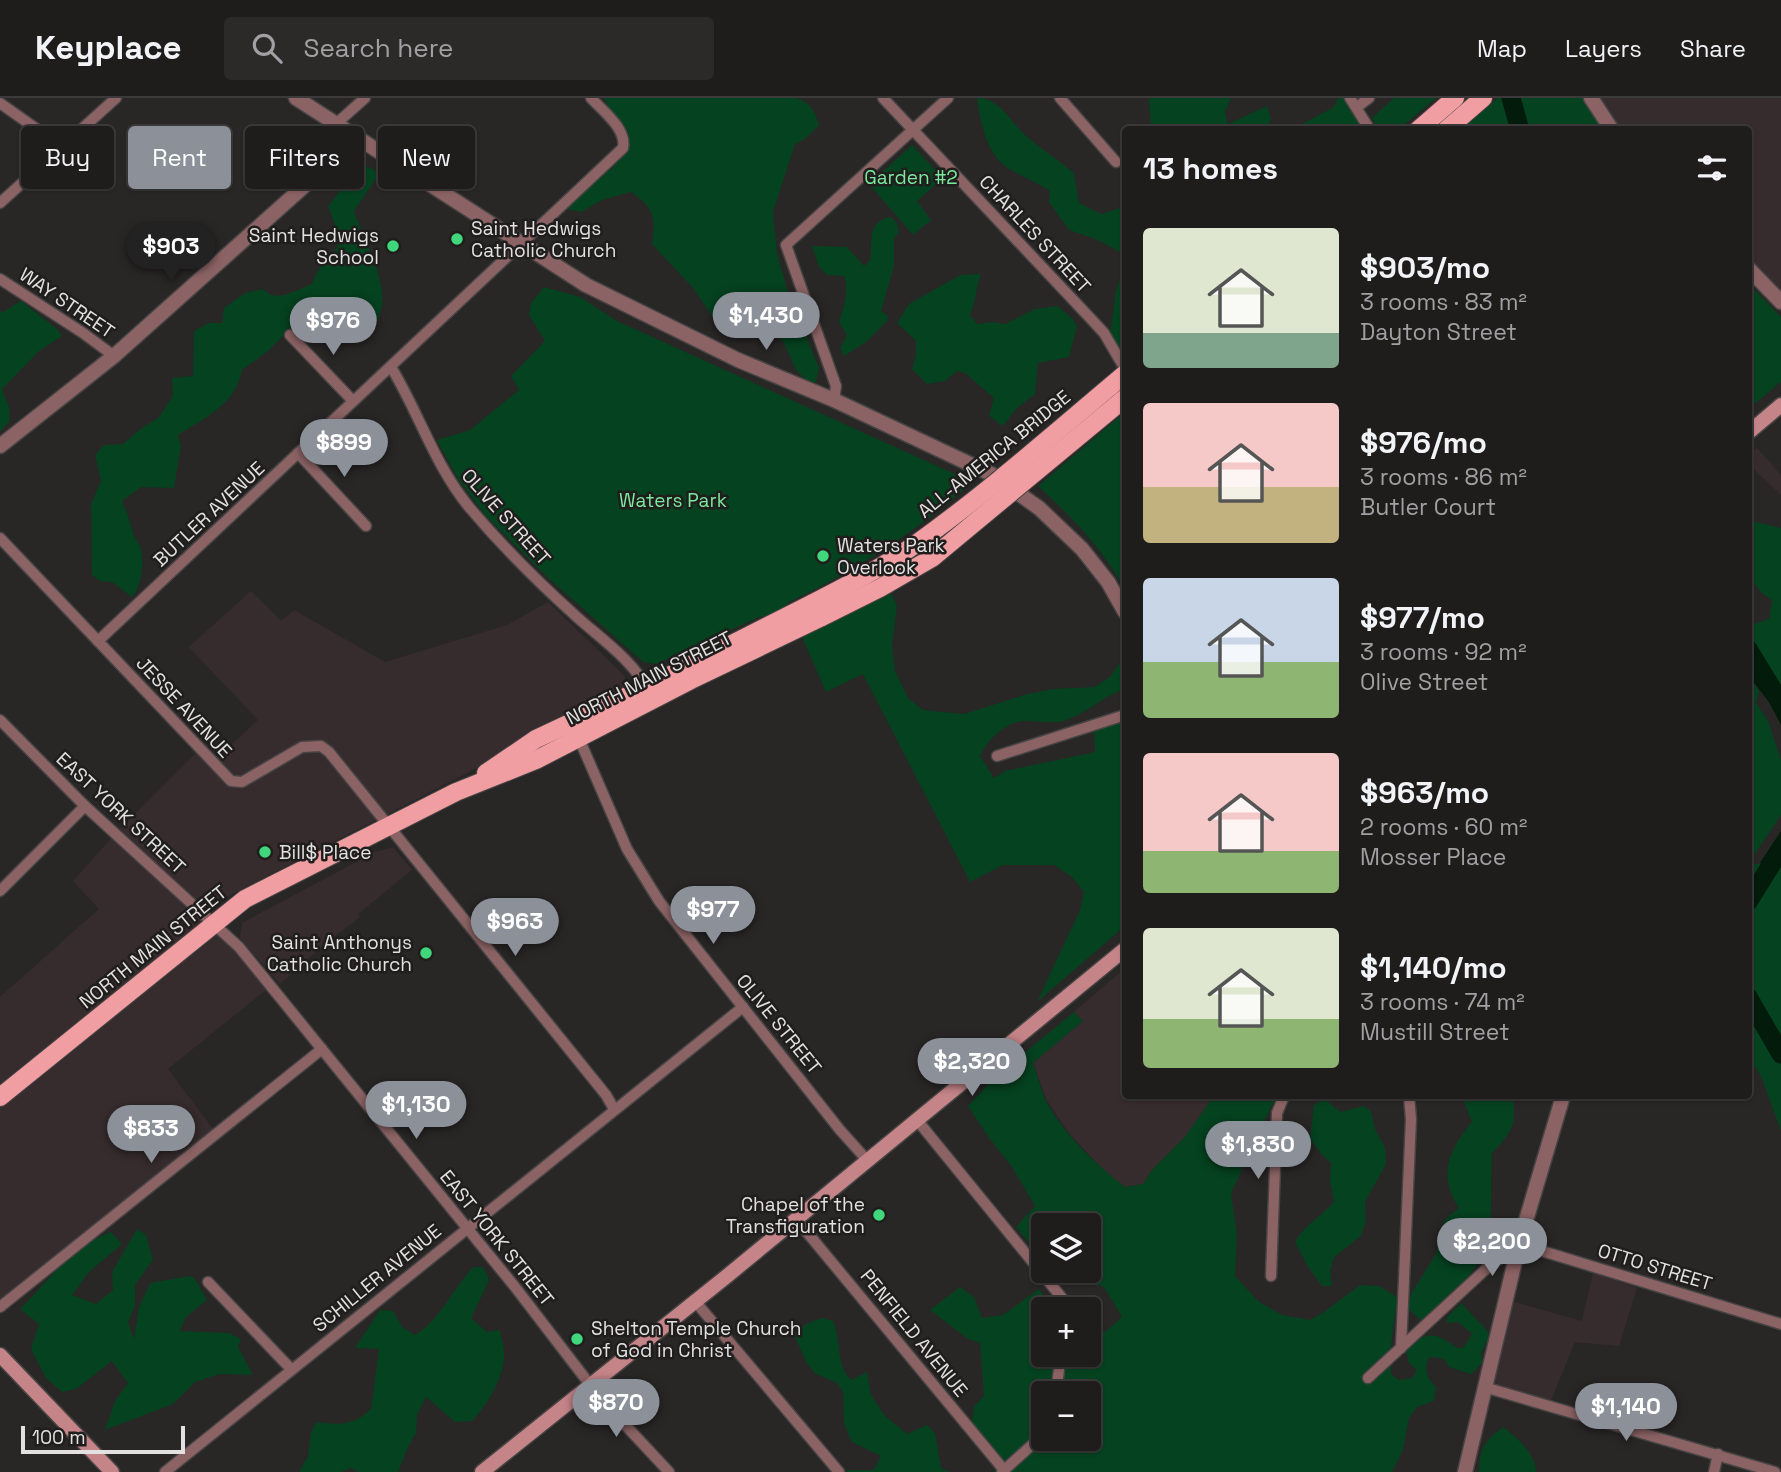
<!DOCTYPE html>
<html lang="en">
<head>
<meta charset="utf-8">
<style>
  body { margin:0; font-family:"Space Grotesk",sans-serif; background:#2c2929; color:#f1f3f6; height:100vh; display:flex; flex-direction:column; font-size:26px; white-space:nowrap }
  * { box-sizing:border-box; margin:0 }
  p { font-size:23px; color:#a1a1a3 }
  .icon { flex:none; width:38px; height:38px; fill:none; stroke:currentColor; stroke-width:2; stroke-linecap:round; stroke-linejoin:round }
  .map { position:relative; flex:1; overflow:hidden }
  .side { position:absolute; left:1122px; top:28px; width:630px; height:973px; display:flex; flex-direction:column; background:#1f1c1c; border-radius:7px; box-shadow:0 2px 5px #0004,0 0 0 2px #3c3a3b }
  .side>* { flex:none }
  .top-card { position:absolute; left:21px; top:28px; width:665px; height:63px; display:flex; gap:14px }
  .buttons { position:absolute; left:1031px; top:1115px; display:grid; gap:14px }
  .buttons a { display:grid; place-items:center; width:70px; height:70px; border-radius:7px; background:#1f1c1c; box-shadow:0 2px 5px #0004,0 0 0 2px #3c3a3b; font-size:35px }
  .scale { position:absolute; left:21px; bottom:18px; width:164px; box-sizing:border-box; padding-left:7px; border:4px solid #e2e0e0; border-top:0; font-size:19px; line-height:24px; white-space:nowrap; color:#e2e0e0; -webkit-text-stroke:5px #201d1d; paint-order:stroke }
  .price { position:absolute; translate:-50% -60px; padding:0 16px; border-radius:24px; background:#8c9099; color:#fff; font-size:23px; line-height:46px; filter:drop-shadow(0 2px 4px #0008) }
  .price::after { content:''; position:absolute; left:50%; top:42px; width:21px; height:16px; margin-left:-10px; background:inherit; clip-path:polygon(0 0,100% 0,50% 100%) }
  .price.selected { background:#222; color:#fff }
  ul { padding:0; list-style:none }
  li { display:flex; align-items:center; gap:21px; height:175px; padding:0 21px }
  li span { display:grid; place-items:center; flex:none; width:196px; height:140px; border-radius:7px; color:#555 }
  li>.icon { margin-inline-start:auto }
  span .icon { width:84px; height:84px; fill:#fffc; stroke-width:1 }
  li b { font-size:30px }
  h2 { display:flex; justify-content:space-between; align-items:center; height:84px; padding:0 21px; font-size:30px }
  .tag { padding:0 24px; border-radius:7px; background:#1f1c1c; box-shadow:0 2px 5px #0004,0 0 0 2px #3c3a3b; font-size:24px; line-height:63px }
  .tag.selected { background:#8c9099; color:#fff }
  header { display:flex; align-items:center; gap:42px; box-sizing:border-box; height:98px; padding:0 35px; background:#1f1c1c; border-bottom:2px solid #3c3a3b }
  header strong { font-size:33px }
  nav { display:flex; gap:38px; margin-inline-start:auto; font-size:24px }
  .search { width:490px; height:63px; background:#2c2929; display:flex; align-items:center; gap:18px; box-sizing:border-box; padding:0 24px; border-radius:7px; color:#a1a1a3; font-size:26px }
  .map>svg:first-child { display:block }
  .built { fill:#372c2d }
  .green { fill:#054220; fill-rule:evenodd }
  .water { fill:#021b0a }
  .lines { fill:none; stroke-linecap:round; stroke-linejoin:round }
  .river { stroke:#021b0a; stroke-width:19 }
  .minor-casing { stroke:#474444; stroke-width:13 }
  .tertiary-casing { stroke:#474444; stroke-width:17 }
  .secondary-casing { stroke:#474444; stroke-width:17 }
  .primary-casing { stroke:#474444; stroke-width:20 }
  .minor { stroke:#8c6365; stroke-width:10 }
  .tertiary { stroke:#8c6365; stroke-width:14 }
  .secondary { stroke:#c58488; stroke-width:14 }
  .primary { stroke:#f19ea2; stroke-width:18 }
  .primary-bridge-casing { stroke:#474444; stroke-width:20; stroke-linecap:butt }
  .primary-bridge { stroke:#f19ea2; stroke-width:18 }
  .poi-dot { fill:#40d77c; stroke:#201d1d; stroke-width:2.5 }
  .labels { text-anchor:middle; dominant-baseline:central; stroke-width:5; stroke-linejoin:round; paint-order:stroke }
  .park-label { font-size:19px; fill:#7ae89d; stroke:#201d1d }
  .poi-label { font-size:19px; fill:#e2e0e0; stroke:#201d1d; text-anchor:start }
  .street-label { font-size:19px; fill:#e2e0e0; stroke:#201d1d }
</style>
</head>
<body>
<header>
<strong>Keyplace</strong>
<div class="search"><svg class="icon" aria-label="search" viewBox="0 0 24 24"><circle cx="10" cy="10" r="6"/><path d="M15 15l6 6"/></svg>Search here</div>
<nav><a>Map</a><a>Layers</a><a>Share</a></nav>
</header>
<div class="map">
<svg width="1781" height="1374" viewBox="0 0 1781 1374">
  <rect width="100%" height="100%" fill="#292626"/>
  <g class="built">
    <polygon points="1591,0 1781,0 1781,204 1748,170 1748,32 1612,31"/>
    <polygon points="1757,350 1781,377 1781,397 1748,366 1748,358"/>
    <polygon points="251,493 281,523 294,512 385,564 507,527 548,504 625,578 623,590 608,600 465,676 207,809 177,785 120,731 197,654 209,667 258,622 189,549"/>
    <polygon points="116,735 271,888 168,971 216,1035 0,1209 0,899 99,811 73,783"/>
    <polygon points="393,749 412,772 358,816 360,819 326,845 280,886 240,840 242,825 375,754"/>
    <polygon points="1125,870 1125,998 1214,998 1184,1040 1152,1072 1143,1086 1125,1089 1106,1075 1069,1035 1046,1001 1033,964 1083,923 1074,914"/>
    <polygon points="1593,1175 1637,1190 1619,1248 1575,1244 1550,1305 1498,1288 1495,1281 1497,1268 1511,1203 1582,1223"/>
  </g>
  <g class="green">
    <path d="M 604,0 L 796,0 C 810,3 815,14 819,27 L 805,41 L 795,46 L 773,114 L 777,155 L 787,191 L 819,270 L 816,284 L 808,284 L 796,272 L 784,245 L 755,209 L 743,210 L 719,228 L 693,190 L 652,146 C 656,119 654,110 631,94 L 602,102 L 581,114 L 562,110 L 596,80 L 613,70 L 623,50 L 621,33 Z"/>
    <path d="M 977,0 C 1000,0 1010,23 1025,37 C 1038,49 1059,62 1074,75 L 1079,105 L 1101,116 L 1117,111 L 1125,105 L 1125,259 L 1120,262 L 1109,244 L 1116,193 L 1123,172 L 1120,154 L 1098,142 L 1069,132 L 1049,104 L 1050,93 C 1038,85 1024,79 1011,72 C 986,58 981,26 977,0 Z"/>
    <polygon points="1149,0 1231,0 1225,14 1228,26 1267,8 1271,21 1266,31 1151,31"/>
    <polygon points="1338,0 1350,0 1366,24 1360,31 1291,32 1334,9"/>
    <polygon points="1394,0 1436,0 1399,31 1378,31 1372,20"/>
    <polygon points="1498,0 1584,0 1602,31 1461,32"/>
    <polygon points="912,47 943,80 917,103 931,122 913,137 869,86"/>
    <path d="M 365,68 L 375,72 L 377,79 L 354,113 C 366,150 405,208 364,236 C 358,240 349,241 343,243 L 317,219 L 303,218 L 268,253 L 242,272 C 236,306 205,320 178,337 L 181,348 L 174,390 L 141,389 L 122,403 C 127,414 130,424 133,435 C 135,441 139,445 141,451 C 144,467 142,487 132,499 L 112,484 L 100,483 L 92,477 L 91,406 L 101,383 L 95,357 L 104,347 L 123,346 L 139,332 L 159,319 L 173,298 L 172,280 L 193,278 L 194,233 L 209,225 L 222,225 L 224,210 L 245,195 L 263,191 C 276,206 296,192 312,186 C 318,170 325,160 338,149 L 334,124 L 328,108 L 348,83 Z"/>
    <path d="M 891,119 L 897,125 L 899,135 L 894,140 L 894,168 L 881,213 L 888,218 L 887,223 L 866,244 L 844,258 L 840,250 L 847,237 L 839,224 C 843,211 850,191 844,178 L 827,177 L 819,169 L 812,148 L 847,149 L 864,168 L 870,163 C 873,144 866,123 891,119 Z"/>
    <path d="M 981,176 C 976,189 976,204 970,217 L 977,226 L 991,224 L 1005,226 L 1035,211 L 1057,208 L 1073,221 L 1077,228 L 1069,259 L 1038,265 L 1035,296 L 1016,311 L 1003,328 L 989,318 L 994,300 L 965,275 L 957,273 L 945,283 L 927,286 L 912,271 L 916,257 L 916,243 L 897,225 L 909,206 L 960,177 Z"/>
    <polygon points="1748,185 1781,219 1781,284 1748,311"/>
    <path d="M 544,189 L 580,199 L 617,223 L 957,377 L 968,388 C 914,435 854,474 789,504 L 782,511 L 763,519 L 761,518 L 656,566 L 643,564 L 546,478 L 486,418 L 458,381 L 437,342 L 470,332 L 519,292 L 511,278 L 545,243 L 529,217 L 531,205 Z"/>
    <polygon points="21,203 57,231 62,238 39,253 2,291 9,309 10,322 0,334 0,213 3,214"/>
    <path d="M 1125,314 L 1124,467 L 1125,490 C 1101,450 1072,419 1038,388 Z"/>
    <path d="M 1752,423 L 1781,430 L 1781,605 L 1748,551 L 1748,520 L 1754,526 L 1769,521 L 1772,502 C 1741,484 1748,455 1748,424 Z"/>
    <path d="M 887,486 L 897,508 L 892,547 L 895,573 L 908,600 L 923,612 L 964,616 L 1024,597 L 1052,591 L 1094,589 L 1110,579 L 1119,566 L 1125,565 L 1125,591 C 1103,598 1085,617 1063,623 C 1050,626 1038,623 1025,623 C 1006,623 987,643 980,658 L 994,680 L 1005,673 L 1095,654 L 1094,630 L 1125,620 L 1125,828 L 1037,904 L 1080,812 L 1084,794 L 1072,779 L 1054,767 L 1003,767 L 970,784 L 863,576 L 826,594 L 798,530 Z"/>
    <polygon points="1748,577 1759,593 1756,605 1768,623 1781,662 1781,717 1748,766"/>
    <polygon points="1781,764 1781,1033 1761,978 1748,958 1748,769 1756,766"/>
    <path d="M 1074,914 L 1083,923 L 1033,965 C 1037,976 1040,989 1045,1001 C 1062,1035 1096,1066 1125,1089 L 1143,1086 L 1152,1072 L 1184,1040 L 1214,998 L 1281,998 L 1272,1007 L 1231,1095 L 1237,1137 L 1235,1178 L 1259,1204 L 1282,1217 L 1310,1222 L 1324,1214 L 1360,1187 L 1379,1188 L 1397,1199 L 1391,1248 L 1391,1276 L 1399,1282 L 1412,1280 L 1417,1272 L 1409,1265 L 1406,1253 C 1424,1232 1436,1234 1457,1250 L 1464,1249 L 1472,1236 L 1458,1224 L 1447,1225 L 1447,1219 L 1462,1205 C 1470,1217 1482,1224 1490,1237 L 1481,1255 L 1483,1264 L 1471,1276 L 1449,1269 L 1444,1261 L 1429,1259 C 1423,1272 1427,1279 1436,1289 L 1434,1303 L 1417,1309 L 1409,1320 L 1403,1352 L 1392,1374 L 994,1374 L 999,1358 L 972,1324 L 974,1308 L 984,1298 L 980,1245 L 968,1241 L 930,1212 L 960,1189 L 974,1199 L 982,1220 L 1003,1217 L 1039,1191 L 1051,1206 L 1062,1211 L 1043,1211 L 1043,1256 L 1088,1256 L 1089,1225 L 1105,1234 L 1122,1219 L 1104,1189 L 1074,1180 L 1060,1179 L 1054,1173 L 1088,1172 L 1088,1127 L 1043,1127 L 1043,1161 L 1016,1129 L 1035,1108 L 1012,1069 L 989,1040 L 968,1008 L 994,980 ZM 1043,1295 L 1088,1295 L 1088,1340 L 1043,1340 Z"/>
    <path d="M 1462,998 L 1512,998 C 1518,1024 1512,1035 1492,1055 C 1490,1085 1494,1118 1486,1148 C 1480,1173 1442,1206 1422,1223 L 1407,1210 L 1412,1194 L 1436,1156 L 1445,1121 L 1459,1110 C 1437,1076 1449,1052 1472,1024 Z"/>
    <path d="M 1325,1001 L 1340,1014 L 1364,1008 L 1371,1013 L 1375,1031 L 1385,1050 L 1386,1066 L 1365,1104 L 1366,1123 L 1361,1138 L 1334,1159 L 1330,1173 L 1332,1188 L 1322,1188 L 1308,1169 L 1295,1144 C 1304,1127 1321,1119 1334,1104 L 1330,1084 L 1331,1065 L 1323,1058 L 1310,1041 L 1314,1007 Z"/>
    <path d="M 137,1131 L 146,1137 L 153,1162 L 135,1187 L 135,1208 L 128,1224 L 134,1241 L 139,1209 L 150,1185 L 190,1178 L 195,1181 L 207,1202 L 186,1219 L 180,1233 L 229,1235 L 241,1241 L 238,1249 L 253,1277 L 220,1276 L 195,1284 L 173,1306 L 105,1332 L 115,1303 L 128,1285 L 112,1263 L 76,1291 L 62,1294 L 46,1280 L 31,1251 L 39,1226 L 20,1211 C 49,1182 72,1149 111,1134 L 122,1146 L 89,1174 L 72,1197 L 96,1206 L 113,1192 L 112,1174 Z"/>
    <path d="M 473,1169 L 483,1169 L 489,1182 L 471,1220 L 487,1234 L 500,1232 C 501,1239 504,1247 504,1254 C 506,1276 487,1308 472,1323 L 455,1324 L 426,1299 L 417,1317 L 416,1335 L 408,1349 L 398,1374 L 359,1374 L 351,1370 L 341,1374 L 299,1374 L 308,1358 L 311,1335 L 316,1324 C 340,1327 353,1328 371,1311 L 379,1251 L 355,1250 L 380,1212 L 393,1213 L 402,1229 L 415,1237 C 440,1222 453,1191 473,1169 Z"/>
    <path d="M 822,1220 L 833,1223 C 842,1243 835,1265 851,1282 L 867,1274 L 871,1297 L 885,1318 L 907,1336 L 927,1327 L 935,1335 L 941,1370 L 950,1374 L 848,1374 L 846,1372 L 874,1372 L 881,1358 L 852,1344 L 844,1326 L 843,1294 L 837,1285 L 816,1276 L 807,1266 L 794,1236 L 806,1226 Z"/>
    <path d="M 1503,1329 C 1517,1340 1536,1355 1536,1374 L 1479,1374 C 1479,1351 1485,1342 1503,1329 Z"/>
  </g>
  <g class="water">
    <polygon points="1748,552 1781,605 1781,627 1769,604 1748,577"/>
    <polygon points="1781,733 1781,764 1760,765"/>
  </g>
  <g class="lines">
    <g class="river">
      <polyline points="1511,0 1520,32"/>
      <polyline points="1748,551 1781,605"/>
      <polyline points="1748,804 1781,751"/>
      <polyline points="1748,899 1781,956"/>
    </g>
    <g class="minor-casing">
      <g id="minor">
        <polyline points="883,0 1092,222 1104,235 1125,271"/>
        <polyline points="1060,0 1116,64"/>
        <polyline points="1350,0 1370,32"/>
        <polyline points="0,5 62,49"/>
        <polyline points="1357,9 1369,0"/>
        <polyline points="337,25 365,0"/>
        <polyline points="0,105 116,0"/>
        <polyline points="0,181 83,235 114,258"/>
        <polyline points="290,237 353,303"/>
        <path d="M 391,269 C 419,315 434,366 469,409 C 502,448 540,486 578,520 C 604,543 632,562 649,593"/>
        <polyline points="834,302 836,288 786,147 948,0"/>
        <polyline points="298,355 366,428"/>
        <polyline points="0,440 231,683 242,684 302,649 321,648 329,654 606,997 614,1011"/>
        <path d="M 98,543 L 623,50 C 627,31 603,13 591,0"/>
        <polyline points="0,622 85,708 239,849 515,1189 601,1301 669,1374"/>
        <polyline points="577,636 627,751 659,803 840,1032 867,1062"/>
        <polyline points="997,658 1125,617"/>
        <polyline points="0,793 85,708"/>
        <polyline points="917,1022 1062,1200 1066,1211"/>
        <polyline points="796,1121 1004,1372"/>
        <polyline points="1271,1178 1277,1015 1284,998"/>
        <polyline points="208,1184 291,1271"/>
        <polyline points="694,1202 839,1374"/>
        <polyline points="0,1209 322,951"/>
        <polyline points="1401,1250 1411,1021 1409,998"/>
        <polyline points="1368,1280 1486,1171 1519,1146 1781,1226"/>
        <polyline points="1484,1289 1775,1374"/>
        <polyline points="1056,1295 1061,1256"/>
        <polyline points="165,1374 743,909"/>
        <polyline points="1002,1374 1043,1337"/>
        <polyline points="1714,1374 1718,1356"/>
      </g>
    </g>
    <g class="tertiary-casing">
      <g id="tertiary">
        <polyline points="296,0 586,187 738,262 834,302 991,376 1039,410 1082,451 1108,484 1125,514"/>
        <polyline points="1591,0 1612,32"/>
        <polyline points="1748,170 1781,204"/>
        <polyline points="0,348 114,258 358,40"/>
        <polyline points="1465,1374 1519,1146 1563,998"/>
      </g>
    </g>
    <g class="secondary-casing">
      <g id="secondary">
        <polyline points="1748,335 1781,307"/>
        <polyline points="0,1257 112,1374"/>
        <polyline points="482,1374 727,1178 1125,851"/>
      </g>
    </g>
    <g class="primary-casing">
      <g id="primary">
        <polyline points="1418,32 1455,0"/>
        <polyline points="1446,32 1483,0"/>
        <polyline points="486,675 536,641 647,589 813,505"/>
        <polyline points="0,999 245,801 456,694 536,662 691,582 822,519"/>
      </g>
    </g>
    <use href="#minor" class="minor"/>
    <use href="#tertiary" class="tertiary"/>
    <use href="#secondary" class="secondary"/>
    <use href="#primary" class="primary"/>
    <g class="primary-bridge-casing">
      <g id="primary-bridge">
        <path d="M 813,505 C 850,486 887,467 920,443 C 992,391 1058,332 1125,276"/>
        <polyline points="822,519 880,490 932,460 1125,300"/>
      </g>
    </g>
    <use href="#primary-bridge" class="primary-bridge"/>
  </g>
  <g class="poi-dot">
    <circle cx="457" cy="141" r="7"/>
    <circle cx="393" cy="148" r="7"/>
    <circle cx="823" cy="458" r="7"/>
    <circle cx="265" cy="754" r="7"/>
    <circle cx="426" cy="855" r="7"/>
    <circle cx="879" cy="1117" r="7"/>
    <circle cx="577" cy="1241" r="7"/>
  </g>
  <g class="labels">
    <g class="park-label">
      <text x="911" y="79">Garden #2</text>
      <text x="673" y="402">Waters Park</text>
    </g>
    <g class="poi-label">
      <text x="471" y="130">Saint Hedwigs<tspan x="471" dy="22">Catholic Church</tspan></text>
      <text x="379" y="137" text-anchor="end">Saint Hedwigs<tspan x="379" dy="22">School</tspan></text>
      <text x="837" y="447">Waters Park<tspan x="837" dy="22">Overlook</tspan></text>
      <text x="279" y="754">Bill$ Place</text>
      <text x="412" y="844" text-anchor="end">Saint Anthonys<tspan x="412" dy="22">Catholic Church</tspan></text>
      <text x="865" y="1106" text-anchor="end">Chapel of the<tspan x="865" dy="22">Transfiguration</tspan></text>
      <text x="591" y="1230">Shelton Temple Church<tspan x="591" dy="22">of God in Christ</tspan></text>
    </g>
    <g class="street-label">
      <text transform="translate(1035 136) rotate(47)">CHARLES STREET</text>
      <text transform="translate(67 205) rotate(34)">WAY STREET</text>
      <text transform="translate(994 356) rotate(-39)">ALL-AMERICA BRIDGE</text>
      <text transform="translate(209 416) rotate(-43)">BUTLER AVENUE</text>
      <text transform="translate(506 419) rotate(48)">OLIVE STREET</text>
      <text transform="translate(649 580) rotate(-27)">NORTH MAIN STREET</text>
      <text transform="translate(184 609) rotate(47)">JESSE AVENUE</text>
      <text transform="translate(121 715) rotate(43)">EAST YORK STREET</text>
      <text transform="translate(153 849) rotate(-39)">NORTH MAIN STREET</text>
      <text transform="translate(779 926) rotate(51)">OLIVE STREET</text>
      <text transform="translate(497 1140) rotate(51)">EAST YORK STREET</text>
      <text transform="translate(1655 1169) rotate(17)">OTTO STREET</text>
      <text transform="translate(377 1180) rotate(-39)">SCHILLER AVENUE</text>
      <text transform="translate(914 1235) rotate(51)">PENFIELD AVENUE</text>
    </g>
  </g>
</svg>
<div class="buttons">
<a><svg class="icon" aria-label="layers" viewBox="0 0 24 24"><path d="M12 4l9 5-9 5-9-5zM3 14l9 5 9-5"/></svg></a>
<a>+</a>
<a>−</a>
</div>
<div class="scale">100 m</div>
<b class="price selected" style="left:171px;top:185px">$903</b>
<b class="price" style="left:766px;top:254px">$1,430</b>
<b class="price" style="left:333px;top:259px">$976</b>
<b class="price" style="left:344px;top:381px">$899</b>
<b class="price" style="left:713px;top:848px">$977</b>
<b class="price" style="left:515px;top:860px">$963</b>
<b class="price" style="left:972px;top:1000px">$2,320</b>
<b class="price" style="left:416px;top:1043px">$1,130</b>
<b class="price" style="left:151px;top:1067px">$833</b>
<b class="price" style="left:1258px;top:1083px">$1,830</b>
<b class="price" style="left:1492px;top:1180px">$2,200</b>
<b class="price" style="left:616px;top:1341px">$870</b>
<b class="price" style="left:1626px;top:1345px">$1,140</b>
<div class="top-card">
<a class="tag">Buy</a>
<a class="tag selected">Rent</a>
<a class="tag">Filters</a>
<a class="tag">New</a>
</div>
<section class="side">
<h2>13 homes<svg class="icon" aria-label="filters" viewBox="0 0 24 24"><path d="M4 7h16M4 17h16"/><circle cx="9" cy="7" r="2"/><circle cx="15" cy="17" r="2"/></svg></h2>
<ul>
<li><span style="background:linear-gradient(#dfe7d0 75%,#7fa58c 0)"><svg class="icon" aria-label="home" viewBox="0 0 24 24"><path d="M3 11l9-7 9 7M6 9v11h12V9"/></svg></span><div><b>$903/mo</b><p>3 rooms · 83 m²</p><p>Dayton Street</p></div></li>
<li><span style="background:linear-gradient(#f6c9c9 60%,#c2b280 0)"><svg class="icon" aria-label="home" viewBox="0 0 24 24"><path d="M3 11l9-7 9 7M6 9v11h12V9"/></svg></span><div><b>$976/mo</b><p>3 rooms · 86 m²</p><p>Butler Court</p></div></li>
<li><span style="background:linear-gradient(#c9d6e8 60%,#8fb573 0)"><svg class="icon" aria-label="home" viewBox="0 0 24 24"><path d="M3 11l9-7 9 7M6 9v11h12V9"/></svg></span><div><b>$977/mo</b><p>3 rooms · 92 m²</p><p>Olive Street</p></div></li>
<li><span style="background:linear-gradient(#f6c9c9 70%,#8fb573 0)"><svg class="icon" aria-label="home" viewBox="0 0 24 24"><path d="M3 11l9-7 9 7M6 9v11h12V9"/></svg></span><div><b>$963/mo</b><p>2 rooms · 60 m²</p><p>Mosser Place</p></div></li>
<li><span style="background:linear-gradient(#dfe7d0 65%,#8fb573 0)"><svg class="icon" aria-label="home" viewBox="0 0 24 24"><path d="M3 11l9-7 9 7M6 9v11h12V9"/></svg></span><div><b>$1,140/mo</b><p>3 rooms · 74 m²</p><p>Mustill Street</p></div></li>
</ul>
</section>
</div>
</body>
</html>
